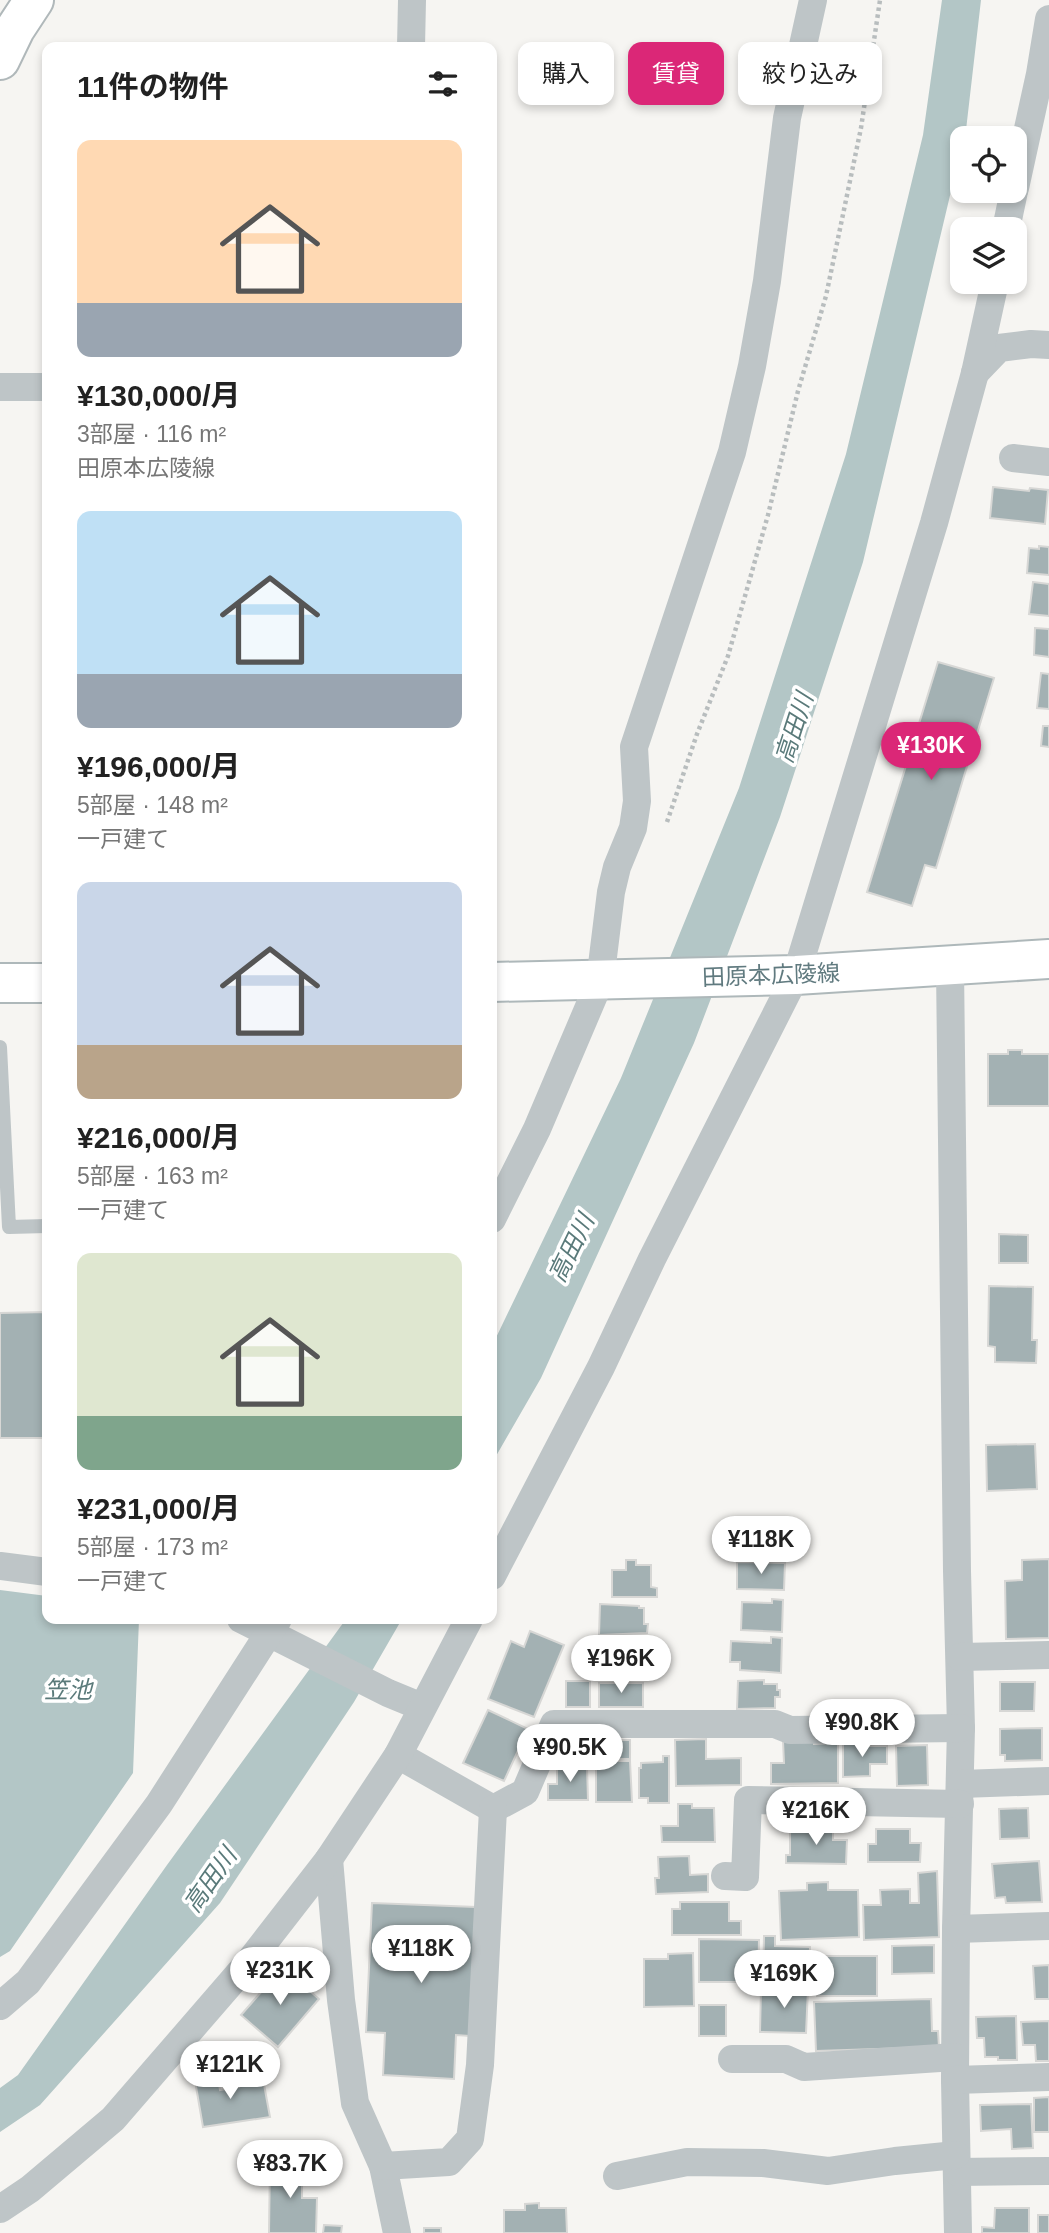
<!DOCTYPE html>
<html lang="ja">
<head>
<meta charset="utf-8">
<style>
  body { margin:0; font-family:Arial,"Noto Sans JP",sans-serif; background:#f6f6f6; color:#222; height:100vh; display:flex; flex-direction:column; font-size:26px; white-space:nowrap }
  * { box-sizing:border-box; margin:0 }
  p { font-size:23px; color:#767676 }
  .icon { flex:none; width:38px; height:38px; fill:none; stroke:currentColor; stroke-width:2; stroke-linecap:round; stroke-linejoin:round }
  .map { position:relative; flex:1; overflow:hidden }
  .side { position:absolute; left:42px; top:42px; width:455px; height:1582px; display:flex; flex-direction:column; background:#fff; border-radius:14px; box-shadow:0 4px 10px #0003 }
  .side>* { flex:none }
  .banner { position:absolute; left:518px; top:42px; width:425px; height:63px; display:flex; gap:14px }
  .buttons { position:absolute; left:950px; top:126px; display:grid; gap:14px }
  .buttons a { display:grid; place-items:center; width:77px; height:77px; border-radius:14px; background:#fff; box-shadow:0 4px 10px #0003; font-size:35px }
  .price { position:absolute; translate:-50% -60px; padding:0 16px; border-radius:24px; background:#fff; color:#222; font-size:23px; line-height:46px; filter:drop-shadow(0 2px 4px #0008) }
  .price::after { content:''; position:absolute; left:50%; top:42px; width:21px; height:16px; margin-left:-10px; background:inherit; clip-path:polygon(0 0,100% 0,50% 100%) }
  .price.selected { background:#db2777; color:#fff }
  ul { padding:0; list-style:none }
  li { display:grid; align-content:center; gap:14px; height:371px; padding:0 35px }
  li span { display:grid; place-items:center; height:217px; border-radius:14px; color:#555 }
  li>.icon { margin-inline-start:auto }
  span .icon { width:126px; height:126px; fill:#fffc; stroke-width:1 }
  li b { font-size:30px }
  h2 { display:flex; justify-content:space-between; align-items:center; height:84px; padding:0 35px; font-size:30px }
  .chip { padding:0 24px; border-radius:14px; background:#fff; box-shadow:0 4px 10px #0003; font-size:24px; line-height:63px }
  .chip.selected { background:#db2777; color:#fff }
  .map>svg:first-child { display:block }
  .water { fill:#b3c6c6 }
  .building { fill:#a3b1b3; stroke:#d7d7d5; stroke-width:2 }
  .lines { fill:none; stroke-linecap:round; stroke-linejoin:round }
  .secondary-casing { stroke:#aeb8ba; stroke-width:42 }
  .primary-casing { stroke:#b0b8ba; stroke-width:42 }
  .path { stroke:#b8bdbe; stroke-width:4.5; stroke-dasharray:3.5 3.5; stroke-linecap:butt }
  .lane { stroke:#bec5c7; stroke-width:14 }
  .street { stroke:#bec5c7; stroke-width:28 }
  .secondary { stroke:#fff; stroke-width:38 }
  .primary { stroke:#fff; stroke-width:38 }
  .labels { text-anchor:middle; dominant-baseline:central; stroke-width:7; stroke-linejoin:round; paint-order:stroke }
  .street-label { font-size:23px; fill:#607a7f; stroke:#fff }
  .water-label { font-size:24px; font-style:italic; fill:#5a7a7a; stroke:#fff }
</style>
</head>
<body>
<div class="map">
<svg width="1049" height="2233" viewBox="0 0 1049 2233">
  <rect width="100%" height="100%" fill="#f6f5f2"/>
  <g class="water">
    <polygon points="942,0 981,0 966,130 962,138 962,145 863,562 780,817 694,1043 541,1378 492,1463 492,1346 621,1078 739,788 846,454 923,135"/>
    <polygon points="0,1590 47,1596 47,1619 139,1619 133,1773 10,1951 0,1957"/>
    <polygon points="346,1619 402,1619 354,1702 220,1903 40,2105 0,2132 0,2088 18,2075 167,1865"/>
  </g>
  <g class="building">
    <polygon points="993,487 1029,491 1030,488 1048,490 1045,524 990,518"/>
    <polygon points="1039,546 1049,547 1049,575 1027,573 1029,548 1039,549"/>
    <polygon points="1033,582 1049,584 1049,616 1029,614"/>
    <polygon points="1035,628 1049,629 1049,657 1034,655"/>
    <polygon points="938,662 994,678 936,868 925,865 912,906 867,892"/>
    <polygon points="1041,673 1049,674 1049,709 1037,708"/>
    <polygon points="1043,726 1049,726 1049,747 1041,746"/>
    <polygon points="1008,1050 1022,1050 1022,1054 1049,1054 1049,1106 988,1106 988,1054 1008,1054"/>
    <polygon points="999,1234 1028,1235 1028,1263 999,1263"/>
    <polygon points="989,1286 1033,1287 1032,1340 1037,1340 1036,1363 995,1362 995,1347 988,1346"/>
    <polygon points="47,1312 47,1438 0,1438 0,1313"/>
    <polygon points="1035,1444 1037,1489 987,1491 986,1445"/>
    <polygon points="1049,1559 1049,1638 1006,1639 1005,1581 1022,1580 1022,1560"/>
    <polygon points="626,1560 636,1560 636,1565 651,1565 651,1587 657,1588 657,1597 612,1597 612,1570 626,1570"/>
    <polygon points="737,1562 785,1563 784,1590 737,1589"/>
    <polygon points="772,1599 783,1600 782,1632 741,1630 742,1602 772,1603"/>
    <polygon points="600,1604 639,1606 639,1608 644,1608 644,1624 648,1624 647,1633 599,1635"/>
    <polygon points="530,1631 564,1645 534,1717 488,1699 511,1641 524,1647"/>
    <polygon points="771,1637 782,1638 781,1673 740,1670 740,1662 730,1662 731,1641 771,1643"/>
    <polygon points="595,1643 634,1644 634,1646 638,1646 638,1661 642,1662 642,1670 635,1670 635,1673 594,1673"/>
    <polygon points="764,1680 764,1684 777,1684 777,1690 780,1690 780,1697 775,1697 775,1708 737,1709 738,1681"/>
    <rect x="566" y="1681" width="24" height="26"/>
    <polygon points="1000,1682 1035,1682 1034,1711 1000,1711"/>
    <rect x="599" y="1683" width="44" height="24"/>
    <polygon points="488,1710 528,1729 504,1781 463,1763"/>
    <polygon points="1042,1728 1042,1760 1005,1761 1005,1755 1000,1755 1000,1729"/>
    <polygon points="706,1739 706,1759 741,1758 741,1785 676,1786 675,1740"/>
    <rect x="597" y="1740" width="33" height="19"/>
    <polygon points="814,1740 814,1744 838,1743 838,1783 771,1784 771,1763 784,1763 783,1741"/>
    <polygon points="843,1743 864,1743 864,1746 887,1746 887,1764 870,1764 870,1776 843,1777"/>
    <polygon points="927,1745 928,1785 897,1786 896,1746"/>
    <polygon points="663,1756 669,1756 669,1803 648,1803 648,1798 639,1798 639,1768 641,1768 641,1763 663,1762"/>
    <polygon points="596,1761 630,1761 632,1802 596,1802"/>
    <polygon points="557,1766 587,1766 588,1800 548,1800 548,1784 557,1784"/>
    <polygon points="678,1804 692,1804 692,1808 714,1808 715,1842 662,1842 661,1826 678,1826"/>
    <polygon points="1028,1808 1029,1838 1000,1839 999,1809"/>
    <polygon points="790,1829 833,1829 833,1840 847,1840 846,1864 786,1863 786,1855 790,1855"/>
    <polygon points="876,1829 910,1829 910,1843 921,1843 920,1862 868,1862 868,1844 876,1844"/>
    <polygon points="689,1856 690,1875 708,1874 708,1892 656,1894 655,1878 659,1878 658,1857"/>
    <polygon points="1039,1861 1042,1902 1006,1903 1005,1897 995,1898 992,1864"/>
    <polygon points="937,1871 939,1937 864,1940 863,1905 881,1905 880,1890 910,1889 910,1903 919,1903 918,1873"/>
    <polygon points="828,1882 828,1890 858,1890 859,1937 781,1940 779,1891 807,1890 807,1883"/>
    <polygon points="680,1902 729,1902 729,1921 741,1921 741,1935 672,1935 672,1909 680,1909"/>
    <polygon points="372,1903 476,1907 470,2036 456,2035 454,2079 383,2075 385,2033 366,2032"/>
    <polygon points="764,1936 775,1936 775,1946 810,1947 809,1984 763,1983"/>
    <polygon points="699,1939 759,1940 758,1982 699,1982"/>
    <polygon points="934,1945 934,1973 892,1974 892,1946"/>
    <polygon points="693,1953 694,2006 644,2007 644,1959 668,1959 668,1954"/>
    <rect x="817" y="1956" width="60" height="40"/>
    <polygon points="1049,1965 1049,1999 1035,1999 1033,1966"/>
    <polygon points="283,1967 319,1999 278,2047 241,2015"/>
    <polygon points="761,1988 808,1989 806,2033 760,2032"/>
    <polygon points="931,1999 932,2031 938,2031 939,2047 816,2051 814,2002"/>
    <rect x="699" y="2005" width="27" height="31"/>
    <polygon points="1016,2016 1017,2060 998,2060 998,2057 985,2057 984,2038 977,2038 976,2017"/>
    <polygon points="1049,2021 1049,2061 1036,2061 1035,2045 1023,2045 1021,2022"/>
    <polygon points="217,2071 220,2090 239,2087 238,2083 263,2079 270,2117 203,2127 194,2075"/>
    <polygon points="1049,2097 1049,2132 1034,2132 1034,2098"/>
    <polygon points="1031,2104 1033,2148 1012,2149 1011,2129 981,2131 980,2105"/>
    <polygon points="270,2160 298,2160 298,2170 302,2170 302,2198 317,2198 316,2233 269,2233"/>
    <polygon points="539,2203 539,2208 566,2208 567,2233 504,2233 504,2210 525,2210 525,2204"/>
    <polygon points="995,2208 1029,2208 1029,2233 982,2233 982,2227 994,2228"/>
    <rect x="1038" y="2215" width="11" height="18"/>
    <polygon points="324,2225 342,2226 341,2233 323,2233"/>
    <rect x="424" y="2228" width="17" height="5"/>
  </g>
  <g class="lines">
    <g class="secondary-casing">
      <g id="secondary">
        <polyline points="492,982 796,975 1049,959"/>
        <polyline points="0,983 47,983"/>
      </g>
    </g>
    <g class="primary-casing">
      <polyline id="primary" points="0,60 15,29 34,0"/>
    </g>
    <polyline class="path" points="667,822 697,734 728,656 768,515 798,391 826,296 861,128 880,0"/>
    <polyline class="lane" points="0,1047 9,1227 47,1226"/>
    <g class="street">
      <polyline points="411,47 412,0"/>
      <polyline points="1015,188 1040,74 1049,19"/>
      <polyline points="1006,229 1014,191"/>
      <polyline points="975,373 999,348 1031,344 1049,345"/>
      <polyline points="0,387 47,387"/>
      <polyline points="1013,458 1049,462"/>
      <polyline points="950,967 957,1571 961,1728 956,1929 955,2080 958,2233"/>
      <polyline points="492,1219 537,1129 600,981 611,892 617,867 633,828 637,801 634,747 732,452 752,366 767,281 787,118 813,0"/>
      <polyline points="0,1566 47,1572"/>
      <polyline points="492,1576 601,1367 652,1259 796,975 934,523 975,373 995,282"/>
      <polyline points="241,1619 388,1693 422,1707"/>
      <polyline points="960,1657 1049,1655"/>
      <polyline points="398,1755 493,1809"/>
      <polyline points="961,1784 1049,1781"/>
      <polyline points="493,1809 525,1792 554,1724 775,1724 790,1730 961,1728"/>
      <polyline points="329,1859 341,2000 355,2103 383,2166 397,2233"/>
      <polyline points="725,1876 745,1877 748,1800 960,1804"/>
      <polyline points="956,1929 1049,1926"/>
      <polyline points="0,2006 28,1982 159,1804 278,1619"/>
      <polyline points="732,2059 786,2059 804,2067 955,2057"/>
      <polyline points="955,2080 1049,2077"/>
      <polyline points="383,2166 449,2162 470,2139 480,2065 493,1809"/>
      <polyline points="957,2172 1049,2171"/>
      <polyline points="617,2176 687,2162 763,2163 828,2171 895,2161 956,2155"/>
      <polyline points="0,2209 30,2189 113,2119 249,1962 329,1859 398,1755 469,1619"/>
    </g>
    <use href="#secondary" class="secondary"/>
    <use href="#primary" class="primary"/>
  </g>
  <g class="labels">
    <g class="street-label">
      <text transform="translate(771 975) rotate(-2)">田原本広陵線</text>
    </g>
    <g class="water-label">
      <text transform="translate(794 728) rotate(-72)">高田川</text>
      <text transform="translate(571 1248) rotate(-64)">高田川</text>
      <text x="68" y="1689">笠池</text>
      <text transform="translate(210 1880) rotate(-55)">高田川</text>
    </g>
  </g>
</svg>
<div class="buttons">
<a><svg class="icon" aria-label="locate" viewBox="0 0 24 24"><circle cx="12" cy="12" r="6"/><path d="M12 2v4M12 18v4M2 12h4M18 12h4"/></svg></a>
<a><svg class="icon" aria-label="layers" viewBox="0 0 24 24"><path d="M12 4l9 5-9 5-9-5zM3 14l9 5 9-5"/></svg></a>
</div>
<b class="price selected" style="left:931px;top:782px">¥130K</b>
<b class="price" style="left:761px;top:1576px">¥118K</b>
<b class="price" style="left:621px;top:1695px">¥196K</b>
<b class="price" style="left:862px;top:1759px">¥90.8K</b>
<b class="price" style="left:570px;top:1784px">¥90.5K</b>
<b class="price" style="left:816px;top:1847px">¥216K</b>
<b class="price" style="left:421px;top:1985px">¥118K</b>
<b class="price" style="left:280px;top:2007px">¥231K</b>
<b class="price" style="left:784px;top:2010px">¥169K</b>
<b class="price" style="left:230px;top:2101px">¥121K</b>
<b class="price" style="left:290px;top:2200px">¥83.7K</b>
<div class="banner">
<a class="chip">購入</a>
<a class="chip selected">賃貸</a>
<a class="chip">絞り込み</a>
</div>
<section class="side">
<h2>11件の物件<svg class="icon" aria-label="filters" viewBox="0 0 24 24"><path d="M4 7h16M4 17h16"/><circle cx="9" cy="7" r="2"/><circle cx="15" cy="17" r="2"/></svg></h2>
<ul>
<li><span style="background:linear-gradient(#ffd9b3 75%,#9aa5b1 0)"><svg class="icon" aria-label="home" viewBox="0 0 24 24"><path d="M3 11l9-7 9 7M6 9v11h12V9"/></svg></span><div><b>¥130,000/月</b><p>3部屋 · 116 m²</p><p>田原本広陵線</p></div></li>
<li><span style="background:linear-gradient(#bfe0f5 75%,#9aa5b1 0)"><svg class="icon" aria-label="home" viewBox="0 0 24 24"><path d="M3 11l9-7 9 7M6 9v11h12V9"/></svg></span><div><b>¥196,000/月</b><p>5部屋 · 148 m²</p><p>一戸建て</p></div></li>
<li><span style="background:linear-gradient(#c9d6e8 75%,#b9a48a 0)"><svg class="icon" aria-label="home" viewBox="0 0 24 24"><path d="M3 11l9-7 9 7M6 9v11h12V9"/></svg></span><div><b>¥216,000/月</b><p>5部屋 · 163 m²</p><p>一戸建て</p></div></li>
<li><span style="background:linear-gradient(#dfe7d0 75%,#7fa58c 0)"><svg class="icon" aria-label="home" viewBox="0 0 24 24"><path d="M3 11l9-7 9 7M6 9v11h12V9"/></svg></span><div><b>¥231,000/月</b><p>5部屋 · 173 m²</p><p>一戸建て</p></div></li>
</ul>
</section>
</div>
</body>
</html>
